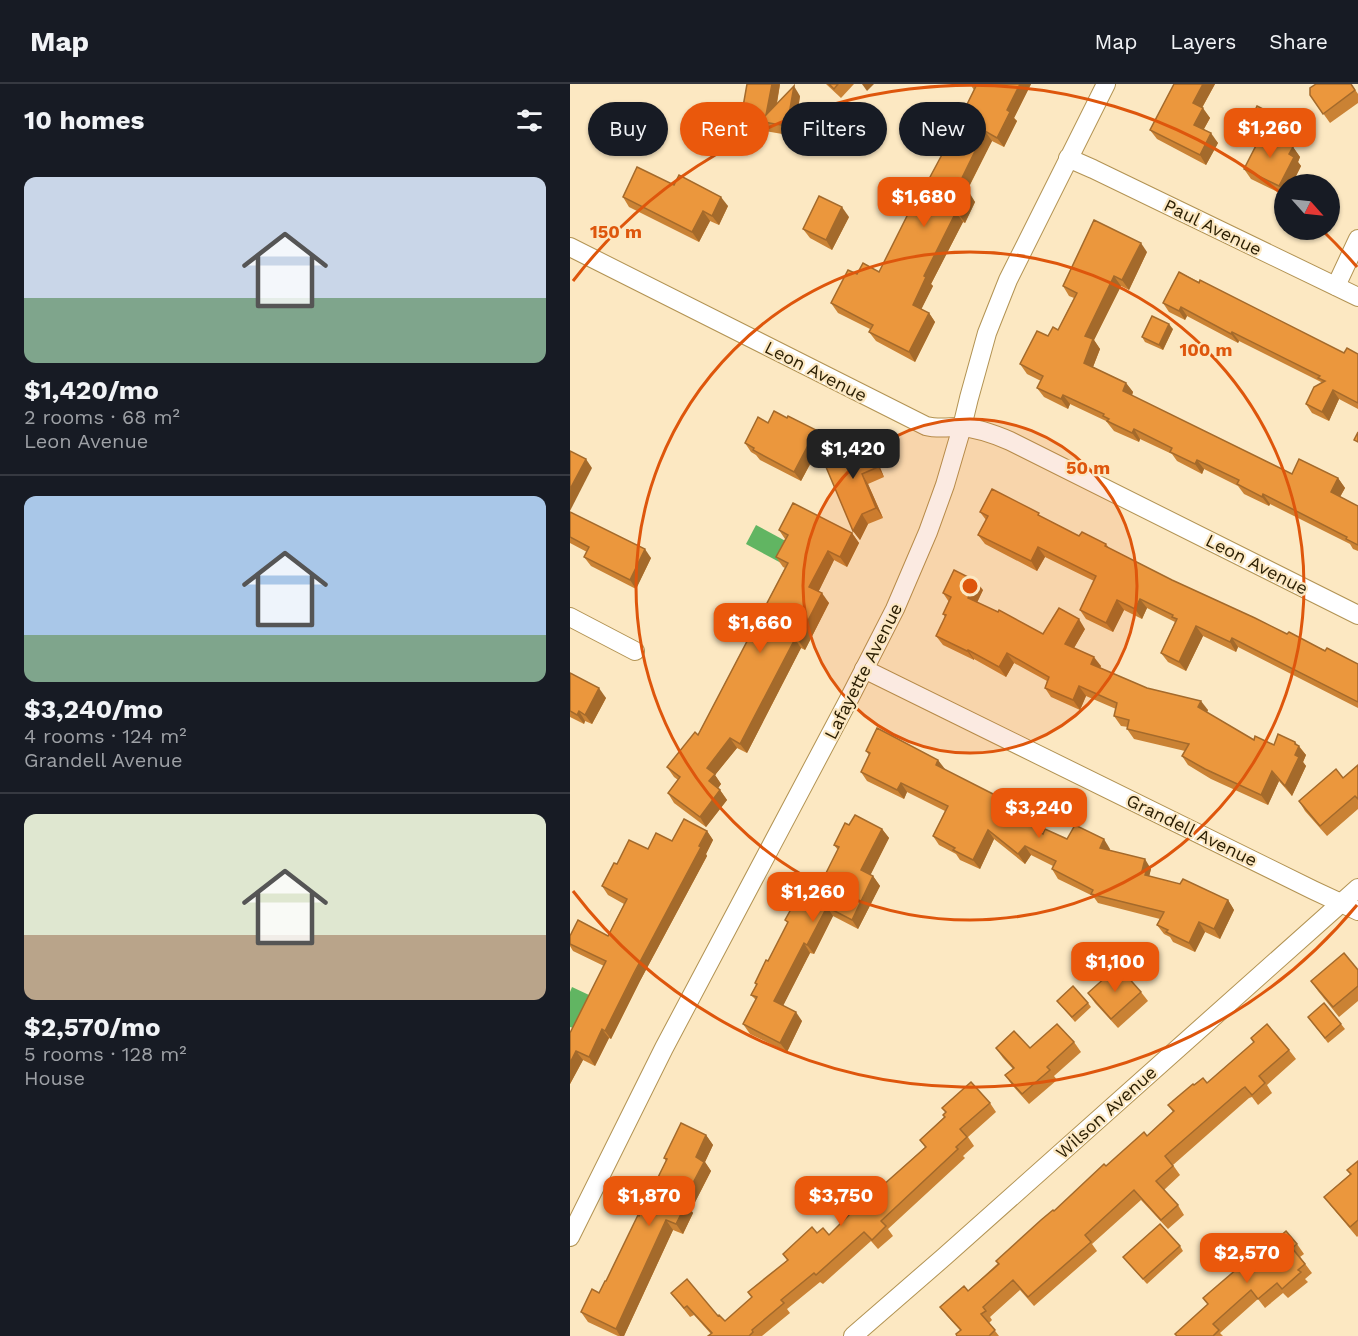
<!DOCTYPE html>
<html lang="en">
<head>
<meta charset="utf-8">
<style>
  body { margin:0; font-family:"Work Sans",sans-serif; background:#20242c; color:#f1f3f6; height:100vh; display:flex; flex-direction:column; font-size:22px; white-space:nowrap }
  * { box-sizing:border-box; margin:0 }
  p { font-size:20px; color:#9ea1a6 }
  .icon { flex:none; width:33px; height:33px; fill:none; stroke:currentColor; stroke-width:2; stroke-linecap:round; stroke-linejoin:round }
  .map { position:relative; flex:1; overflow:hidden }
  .drawer { display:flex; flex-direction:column; background:#171b24; width:570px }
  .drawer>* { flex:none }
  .guide { position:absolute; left:18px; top:18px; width:570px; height:54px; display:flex; gap:12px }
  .needle { width:39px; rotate:117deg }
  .buttons { position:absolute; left:704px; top:90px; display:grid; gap:12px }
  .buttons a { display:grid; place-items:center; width:66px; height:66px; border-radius:50%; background:#171b24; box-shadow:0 2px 4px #0004; font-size:30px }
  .price { position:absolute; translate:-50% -51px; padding:0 14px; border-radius:12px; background:#ea580c; color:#fff; font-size:20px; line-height:39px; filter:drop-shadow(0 2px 3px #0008) }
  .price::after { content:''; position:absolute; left:50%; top:36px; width:18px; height:14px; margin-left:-9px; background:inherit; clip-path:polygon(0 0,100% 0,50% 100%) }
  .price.selected { background:#222; color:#fff }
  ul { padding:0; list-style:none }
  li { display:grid; align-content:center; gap:12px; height:318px; padding:0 24px }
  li+li { border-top:2px solid #363941 }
  li span { display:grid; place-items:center; height:186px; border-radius:12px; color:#555 }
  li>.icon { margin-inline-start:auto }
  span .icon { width:108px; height:108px; fill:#fffc; stroke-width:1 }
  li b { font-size:26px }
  h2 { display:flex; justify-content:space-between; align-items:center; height:72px; padding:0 24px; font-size:26px }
  .tag { padding:0 21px; border-radius:27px; background:#171b24; box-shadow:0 2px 4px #0004; font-size:21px; line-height:54px }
  .tag.selected { background:#ea580c; color:#fff }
  header { display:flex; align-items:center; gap:36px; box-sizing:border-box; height:84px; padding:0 30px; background:#171b24; border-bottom:2px solid #363941 }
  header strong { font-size:28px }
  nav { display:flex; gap:33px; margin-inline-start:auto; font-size:21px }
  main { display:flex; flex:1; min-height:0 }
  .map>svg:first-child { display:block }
  .water { fill:#61b562 }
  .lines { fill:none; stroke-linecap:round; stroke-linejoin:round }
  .minor-casing { stroke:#b29353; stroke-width:20 }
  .minor { stroke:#fff; stroke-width:18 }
  .wall { fill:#ca8234 }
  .shaded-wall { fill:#a46a2b }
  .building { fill:#eb973d; stroke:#a46a2b; stroke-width:1.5 }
  .ring { fill:none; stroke:#de560c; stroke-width:3 }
  .labels { text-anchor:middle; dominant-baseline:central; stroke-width:4.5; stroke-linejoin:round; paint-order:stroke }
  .street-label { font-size:18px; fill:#2a1e03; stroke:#fce8c2 }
  .centre { fill:#de560c; stroke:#fce8c2; stroke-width:3 }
  .ring-label { font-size:18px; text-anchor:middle; font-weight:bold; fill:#de560c; stroke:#fce8c2; stroke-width:4.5; stroke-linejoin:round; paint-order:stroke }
</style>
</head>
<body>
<header>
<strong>Map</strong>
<nav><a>Map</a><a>Layers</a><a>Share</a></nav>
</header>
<main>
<section class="drawer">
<h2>10 homes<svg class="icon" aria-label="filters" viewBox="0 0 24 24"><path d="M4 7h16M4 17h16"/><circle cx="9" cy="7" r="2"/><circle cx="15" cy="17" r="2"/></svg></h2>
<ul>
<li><span style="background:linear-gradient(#c9d6e8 65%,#7fa58c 0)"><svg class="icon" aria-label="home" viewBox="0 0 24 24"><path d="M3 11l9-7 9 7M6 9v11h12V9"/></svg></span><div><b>$1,420/mo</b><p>2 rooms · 68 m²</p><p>Leon Avenue</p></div></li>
<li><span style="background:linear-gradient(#a9c7e8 75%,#7fa58c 0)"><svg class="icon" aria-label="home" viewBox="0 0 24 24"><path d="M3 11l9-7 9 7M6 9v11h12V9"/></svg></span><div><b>$3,240/mo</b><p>4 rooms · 124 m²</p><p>Grandell Avenue</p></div></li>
<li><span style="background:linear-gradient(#dfe7d0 65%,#b9a48a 0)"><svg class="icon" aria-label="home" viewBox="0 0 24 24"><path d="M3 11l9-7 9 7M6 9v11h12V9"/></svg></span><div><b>$2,570/mo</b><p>5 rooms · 128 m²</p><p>House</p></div></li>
</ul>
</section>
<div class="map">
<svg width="788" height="1252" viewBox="0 0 788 1252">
  <rect width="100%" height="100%" fill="#fce8c2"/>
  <g class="water">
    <polygon points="186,441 223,461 213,480 176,460"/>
    <polygon points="2,903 19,911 3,944 0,943 0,908"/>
  </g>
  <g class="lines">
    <g class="minor-casing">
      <g id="minor">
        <polyline points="498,74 523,85 788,213"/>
        <path d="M 0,163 L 356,342 C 367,345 379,343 390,343 C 407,344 424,350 440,357 L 788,531"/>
        <polyline points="766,202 788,155"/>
        <polyline points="0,533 65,567"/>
        <polyline points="294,585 743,806 788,827"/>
        <polyline points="0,1153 94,964 278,617 325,525 358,448 375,401 392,343 399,314 417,249 438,196 536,0"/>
        <polyline points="283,1252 374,1173 788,804"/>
      </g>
    </g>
    <use href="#minor" class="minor"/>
  </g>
  <g class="wall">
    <polygon points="210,0 207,20 230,12 224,52 178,44 171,34"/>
    <polygon points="256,0 284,0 271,14"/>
    <polygon points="400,0 461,0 444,34 447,37 434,63 422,57 397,107 405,118 395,139 393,138 361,200 363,202 351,225 359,229 365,238 345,278 306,257 299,248 300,245 268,229 261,219 287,190 309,188 375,65 404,6"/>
    <polygon points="604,0 645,0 632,24 640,34 634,45 648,59 636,81 587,55 580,46"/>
    <polygon points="781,0 788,10 788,19 760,39 740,11"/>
    <polygon points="711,37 702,53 723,63 730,73 728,78 731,82 722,100 714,100 714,111 681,95 674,85 692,50 682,45 679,40"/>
    <polygon points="104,101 158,122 149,141 140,137 129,158 59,123 53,113"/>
    <polygon points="279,133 262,166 240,154 233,145"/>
    <polygon points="577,168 559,206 551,202 524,256 530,265 523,283 556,299 563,308 562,312 722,390 768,394 775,404 770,413 788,422 788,467 783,465 780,460 700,420 699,422 674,410 668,402 634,385 632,390 607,377 602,370 570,355 569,358 544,347 536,337 500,320 498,325 474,313 467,304 471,297 457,290 450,280 478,252 488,246 504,214 499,212 493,202"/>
    <polygon points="609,188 774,269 788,270 788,325 769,315 759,337 742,329 736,320 752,299 751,298 669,257 668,259 617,232 615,236 599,228 593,219"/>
    <polygon points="603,245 593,266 575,258 572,253"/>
    <polygon points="217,334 253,356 231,397 190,376 186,371 181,368 175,359 198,339"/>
    <polygon points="297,357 303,367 314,393 298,400 313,434 298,440 290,456 283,447"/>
    <polygon points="0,428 81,474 66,505 21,482 14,473 17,468 0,459"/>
    <polygon points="410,428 472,433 509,452 536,460 539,464 602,496 717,550 788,580 788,624 668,563 666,568 633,552 616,587 598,578 591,569 605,538 577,524 572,535 554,526 543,548 516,535 510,526 524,497 475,473 467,487 415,460 408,451 416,436"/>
    <polygon points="209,446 282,449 289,459 277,483 264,476 248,508 259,519 235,566 231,564 177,669 167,664 145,691 151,700 148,704 150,706 157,716 136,743 104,719 98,709 108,696 104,693 97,683 128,651 215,484 213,483 206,473 215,455"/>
    <polygon points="413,506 407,518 473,550 515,545 504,564 531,582 530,584 577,604 638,626 637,629 684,656 704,661 729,662 736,671 733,678 736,682 722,712 709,697 698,721 641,695 618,681 612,672 615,667 564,655 557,645 558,643 551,642 544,632 546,625 516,612 510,626 481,613 475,604 477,597 444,579 436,593 404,575 404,576 373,561 366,552 375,533 373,530 379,518 373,509"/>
    <polygon points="0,589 36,614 22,640 15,637 14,640 0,633"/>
    <polygon points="296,667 368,676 374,686 473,750 540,765 539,766 581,785 579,792 658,816 664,826 650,855 635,848 625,868 603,858 600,853 594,850 587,841 590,835 528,819 523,812 488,795 482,785 483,782 461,771 455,780 424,755 410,785 390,776 386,770 369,761 363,752 375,727 337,708 334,715 297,697 291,688 299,671"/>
    <polygon points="788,681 788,725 757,752 735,727 729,717 773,694"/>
    <polygon points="279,741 312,745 319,754 300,791 303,792 310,802 288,845 263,832 244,870 240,869 213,921 232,937 217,968 180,950 173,940 186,916 181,911 186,901 185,899 198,877 218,840 215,836 244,813 268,766 264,761"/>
    <polygon points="137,747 143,756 136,770 137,772 70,897 41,955 39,954 25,982 13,976 0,1000 0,949 34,882 3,867 0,862 0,852 38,852 54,820 38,811 32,802 47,780 78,765"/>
    <polygon points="788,886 788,917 769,933 748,907 741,897"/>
    <polygon points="571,908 578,917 548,944 525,919 518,909"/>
    <polygon points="487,917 518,919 521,923 505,938"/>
    <polygon points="738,933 771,940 775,945 758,959"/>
    <polygon points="504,958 511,968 484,992 487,996 459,1020 442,1001 435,991 443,985 433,974 426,964 460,964"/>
    <polygon points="719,966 726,975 697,1001 702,1009 688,1021 682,1013 679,1014 603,1081 610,1091 594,1106 608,1121 614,1131 598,1145 571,1116 522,1160 527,1167 464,1222 450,1206 420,1233 422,1236 419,1239 429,1252 387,1252 390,1246 377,1232 370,1223 398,1207 484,1127 536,1082 577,1052 603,1028 598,1021 624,1001 637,999"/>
    <polygon points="420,1019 426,1028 398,1053 404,1062 393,1072 395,1074 318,1145 323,1152 308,1165 301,1157 253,1200 250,1198 217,1225 220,1229 192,1252 138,1252 141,1250 124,1231 120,1233 101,1209 148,1232 155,1237 182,1213 217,1176 213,1170 247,1149 259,1151 355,1063 350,1056 374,1033 376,1029 372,1024"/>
    <polygon points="136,1051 143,1061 135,1078 141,1087 121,1126 123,1129 113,1150 103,1146 54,1252 48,1252 18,1238 11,1228 29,1209 36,1197 96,1077 94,1074"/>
    <polygon points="788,1077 788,1152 787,1153 761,1122 754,1113 780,1090 777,1086"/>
    <polygon points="727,1160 734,1170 730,1173 742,1189 735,1195 738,1198 718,1214 713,1209 695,1224 688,1215 650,1249 653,1252 607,1252 638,1220 633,1214 691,1169"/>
    <polygon points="610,1162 613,1167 577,1200 553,1173"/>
  </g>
  <g class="shaded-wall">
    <polygon points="202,0 210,0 203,40 196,31"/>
    <polygon points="292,0 304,0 297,7"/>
    <polygon points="450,0 461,0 444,34 447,37 434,63 427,54 437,26"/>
    <polygon points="633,0 645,0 629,29 623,19"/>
    <polygon points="224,2 230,12 224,52 217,42"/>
    <polygon points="633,24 640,34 631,50 624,41"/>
    <polygon points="707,32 711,37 702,55 698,50"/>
    <polygon points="415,47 422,57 394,112 388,102"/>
    <polygon points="641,49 648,59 636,81 630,71"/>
    <polygon points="723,63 730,73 728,78 731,82 722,100 714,100 714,109 709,102 719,70"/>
    <polygon points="399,108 405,118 395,139 388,129"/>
    <polygon points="151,113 158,122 149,141 142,132"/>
    <polygon points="272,123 279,133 262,166 256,156"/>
    <polygon points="133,127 140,137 129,158 122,148"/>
    <polygon points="386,128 393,138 361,200 363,202 349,230 343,221 354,192"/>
    <polygon points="571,159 577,168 559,206 552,196"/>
    <polygon points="544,192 551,202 524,256 530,265 521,288 514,279 515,252"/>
    <polygon points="611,223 617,232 615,236 609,227"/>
    <polygon points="359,229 365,238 345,278 339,268"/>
    <polygon points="599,240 603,245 593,266 589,261"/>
    <polygon points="662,248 669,257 668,259 661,250"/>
    <polygon points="556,299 563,308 559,317 553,307"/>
    <polygon points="763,306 769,315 759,337 752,328"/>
    <polygon points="493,311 500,320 498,325 491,315"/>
    <polygon points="564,345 570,355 569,358 562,349"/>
    <polygon points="246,346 253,356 231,397 224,388"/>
    <polygon points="297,357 303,367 314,393 308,383"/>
    <polygon points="16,375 22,384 0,427 0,405"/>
    <polygon points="627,376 634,385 632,390 625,380"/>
    <polygon points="292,390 298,400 313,434 306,424"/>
    <polygon points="768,394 775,404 767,418 761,408"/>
    <polygon points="693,410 700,420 699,422 692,413"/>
    <polygon points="292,430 298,440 290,456 283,447"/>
    <polygon points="282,449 289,459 277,483 270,473"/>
    <polygon points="468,463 475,473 467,487 461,477"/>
    <polygon points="75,465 81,474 66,505 60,496"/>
    <polygon points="258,467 264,476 246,513 239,503"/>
    <polygon points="406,497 413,506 405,523 398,514"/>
    <polygon points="252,509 259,519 235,566 228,556"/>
    <polygon points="570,515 577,524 572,535 565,525"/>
    <polygon points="547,516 554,526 543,548 536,539"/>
    <polygon points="509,535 515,545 501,569 495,560"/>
    <polygon points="626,542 633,552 616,587 609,578"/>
    <polygon points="662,554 668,563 666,568 660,558"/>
    <polygon points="225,555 231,564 177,669 170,660"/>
    <polygon points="398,566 404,575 404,576 397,567"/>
    <polygon points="437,569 444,579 436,593 429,583"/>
    <polygon points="524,573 531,582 527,590 521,580"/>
    <polygon points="509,602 516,612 510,626 503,616"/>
    <polygon points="29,604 36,614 22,640 15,631"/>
    <polygon points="631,617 638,626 634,633 628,623"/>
    <polygon points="9,627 15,637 14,640 7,631"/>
    <polygon points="160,654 167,664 145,691 151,700 146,707 139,697 137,684"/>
    <polygon points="725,658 736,671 733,678 736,682 722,712 715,702 725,671"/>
    <polygon points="368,676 375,685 372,691 366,681"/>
    <polygon points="702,687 709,697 698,721 691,711"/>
    <polygon points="331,699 337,708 334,715 327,706"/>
    <polygon points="150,706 157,716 136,743 130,733"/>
    <polygon points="312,745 319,754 298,796 291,786"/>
    <polygon points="418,746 424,755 410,785 403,776"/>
    <polygon points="137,747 143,756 136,770 137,772 70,897 41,955 35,947"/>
    <polygon points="534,755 540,765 536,773 530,764"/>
    <polygon points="455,762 461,771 455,780 448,770"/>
    <polygon points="575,775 581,785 579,793 582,800 572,787"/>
    <polygon points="303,792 310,802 288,845 282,836"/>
    <polygon points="658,816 664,826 650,855 644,845"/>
    <polygon points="257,823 263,832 244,870 237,861"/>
    <polygon points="629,838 635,848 625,868 619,859"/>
    <polygon points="234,859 240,869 211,926 204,917"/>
    <polygon points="226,928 232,937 217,968 210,959"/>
    <polygon points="32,945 39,954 25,982 19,973"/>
    <polygon points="6,967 13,976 0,1000 0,979"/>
    <polygon points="136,1051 143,1061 135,1078 141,1087 121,1126 123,1129 113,1150 106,1140 113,1118 126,1073"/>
    <polygon points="96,1136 103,1146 54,1252 50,1252 46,1245"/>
  </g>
  <g class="building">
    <polygon points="177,0 202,0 196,31 224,2 217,42 171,34"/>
    <polygon points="259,0 268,0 264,5"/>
    <polygon points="402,0 450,0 437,26 440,28 427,54 415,47 388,102 399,108 388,129 386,128 354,192 356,193 343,221 359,229 339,268 299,248 303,241 261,219 278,186 287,190 293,179 309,188 343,120 345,121 375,65 406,2"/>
    <polygon points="604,0 633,0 623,19 633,24 624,41 641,49 630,71 580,46"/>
    <polygon points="746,0 781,0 785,6 753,30 740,11 740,4"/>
    <polygon points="687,22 707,32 698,50 679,40"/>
    <polygon points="693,48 723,63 719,70 724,73 709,102 674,85"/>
    <polygon points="67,83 104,101 109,91 151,113 142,132 133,127 122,148 53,113"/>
    <polygon points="249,112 272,123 256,156 233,145"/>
    <polygon points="524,136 571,159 552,196 544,192 515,252 523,255 514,279 556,299 553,307 722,390 729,375 768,394 761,408 788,422 788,461 776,455 777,453 693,410 692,413 667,400 669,396 627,376 625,380 600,368 602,364 564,345 562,349 537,337 539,335 533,332 534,330 493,311 491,315 467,304 473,292 450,280 467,247 478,252 483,243 488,246 507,209 493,202"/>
    <polygon points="609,188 629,199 630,196 774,269 777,264 788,270 788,319 763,306 752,328 736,320 744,303 755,297 748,294 750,292 662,248 661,250 611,223 609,227 593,219"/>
    <polygon points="582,232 599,240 589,261 572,253"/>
    <polygon points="204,327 217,334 218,332 246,346 224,388 183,366 184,364 175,359 188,333 198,339"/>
    <polygon points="788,348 788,358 784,356"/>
    <polygon points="297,357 308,383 292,390 306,424 292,430 283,447 253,376"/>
    <polygon points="0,367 16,375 0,405"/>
    <polygon points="422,405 469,429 468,431 509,452 512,448 536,460 535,462 602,496 685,534 717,550 719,548 755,567 757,564 788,580 788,618 662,554 660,558 626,542 609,578 591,569 607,535 602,533 603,531 570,515 565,525 547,516 536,539 510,526 526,492 468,463 461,477 408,451 418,432 410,428"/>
    <polygon points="223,419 282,449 270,473 258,467 239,503 252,509 228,556 225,555 170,660 160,654 137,684 145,690 139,697 150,706 130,733 98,709 110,693 97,683 125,648 128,651 218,479 206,473 218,451 209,446"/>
    <polygon points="0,428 75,465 60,496 14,473 19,463 0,453"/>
    <polygon points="384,486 406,497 398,514 428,528 429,526 473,550 489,524 509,535 495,560 524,573 521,580 577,604 631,617 628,623 684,656 685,652 704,661 708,650 725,658 725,660 729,662 725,671 729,673 715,702 702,687 691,711 635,685 612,672 619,660 557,645 559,636 544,632 547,619 509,602 503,616 475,604 479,593 437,569 429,583 398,566 397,567 366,552 376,531 373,530 381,513 373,509"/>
    <polygon points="0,589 29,604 15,631 9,627 7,631 0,627"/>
    <polygon points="307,644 368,676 366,681 423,710 473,750 475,745 497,755 505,741 534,755 530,764 575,775 572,787 576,788 575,791 610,800 613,795 658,816 644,845 629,838 619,859 596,848 598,846 587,841 594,828 521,810 523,806 482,785 486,777 455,762 448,770 418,746 403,776 383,766 385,764 363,752 378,722 331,699 327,706 291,688 300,669 296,667"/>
    <polygon points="788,681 788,715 785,712 750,742 729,717 766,685 773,694"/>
    <polygon points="285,731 312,745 291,786 303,792 282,836 257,823 237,861 234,859 204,917 226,928 210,959 173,940 187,913 181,911 187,900 185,899 196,876 198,877 218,838 215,836 231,807 244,813 269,763 264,761 275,739 279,741"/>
    <polygon points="114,735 137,747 129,762 131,763 64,889 35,947 32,945 19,973 6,967 0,979 0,949 36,877 0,860 0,852 8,836 38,852 57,815 32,802 44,779 47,780 59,756 78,765 86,749 102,757"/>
    <polygon points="774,869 788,886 788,902 763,923 741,897"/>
    <polygon points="548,882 571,908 541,935 518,909"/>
    <polygon points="503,902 518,919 502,933 487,917"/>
    <polygon points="754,919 771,940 755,954 738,933"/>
    <polygon points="487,940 504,958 477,983 480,986 452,1010 435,991 444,984 426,964 444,947 460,964"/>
    <polygon points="697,940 719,966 689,992 695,999 682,1011 675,1003 672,1005 595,1072 603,1082 586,1097 608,1121 591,1136 564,1106 515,1151 521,1158 458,1213 443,1196 413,1223 416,1227 411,1230 425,1246 419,1252 387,1252 386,1250 391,1246 370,1223 394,1202 398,1207 429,1180 426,1177 471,1136 483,1126 484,1127 534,1080 536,1082 574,1048 577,1052 604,1027 598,1021 623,1000 624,1001 633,994 637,999 684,958 681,954"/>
    <polygon points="401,998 420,1019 390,1045 397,1053 386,1063 388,1065 311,1137 316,1142 302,1156 294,1148 246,1191 244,1189 211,1216 214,1219 182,1246 183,1248 179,1252 138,1252 142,1249 117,1222 114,1224 101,1209 117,1195 148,1232 149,1231 155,1237 182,1213 178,1208 218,1176 213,1170 242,1143 247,1149 253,1144 259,1151 286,1124 302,1109 303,1110 356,1063 350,1056 375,1033 373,1031 376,1028 372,1024"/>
    <polygon points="111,1039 136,1051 126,1073 134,1078 113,1118 116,1120 106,1140 96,1136 46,1245 11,1228 22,1205 29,1209 35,1197 36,1197 68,1131 69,1132 97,1075 94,1074"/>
    <polygon points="788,1077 788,1136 780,1143 754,1113 781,1090 777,1086"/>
    <polygon points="590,1140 610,1162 573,1195 553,1173"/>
    <polygon points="716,1147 727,1160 722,1164 735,1180 728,1186 731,1188 712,1205 707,1199 688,1215 681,1206 643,1240 649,1246 643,1252 607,1252 605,1250 638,1220 633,1214 689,1166 691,1169"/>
  </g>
  <circle cx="400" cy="502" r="167" fill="#de560c" fill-opacity=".12"/>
  <g class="ring">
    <circle cx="400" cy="502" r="167"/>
    <circle cx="400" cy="502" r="334"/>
    <path d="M787 821A501 501 0 0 1 3 807M3 197A501 501 0 0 1 712 110M754 148A501 501 0 0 1 787 183"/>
  </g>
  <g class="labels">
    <g class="street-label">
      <text transform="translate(643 143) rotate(26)">Paul Avenue</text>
      <text transform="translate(246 287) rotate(27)">Leon Avenue</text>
      <text transform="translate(687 480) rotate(27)">Leon Avenue</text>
      <text transform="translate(293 587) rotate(-63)">Lafayette Avenue</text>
      <text transform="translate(622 746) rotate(26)">Grandell Avenue</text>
      <text transform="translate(536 1028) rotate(-42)">Wilson Avenue</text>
    </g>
  </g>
  <circle cx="400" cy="502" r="9" class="centre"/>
  <g class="ring-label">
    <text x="46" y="154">150 m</text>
    <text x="636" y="272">100 m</text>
    <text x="518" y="390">50 m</text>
  </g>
</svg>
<div class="buttons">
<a><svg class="needle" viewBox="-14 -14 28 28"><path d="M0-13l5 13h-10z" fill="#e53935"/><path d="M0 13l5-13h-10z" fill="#9ea1a6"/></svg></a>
</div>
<b class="price" style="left:700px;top:75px">$1,260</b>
<b class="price" style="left:354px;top:144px">$1,680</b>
<b class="price selected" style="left:283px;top:396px">$1,420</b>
<b class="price" style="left:190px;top:570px">$1,660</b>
<b class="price" style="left:469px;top:755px">$3,240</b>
<b class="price" style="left:243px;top:839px">$1,260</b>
<b class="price" style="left:545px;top:909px">$1,100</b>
<b class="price" style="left:79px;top:1143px">$1,870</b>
<b class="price" style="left:271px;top:1143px">$3,750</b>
<b class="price" style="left:677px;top:1200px">$2,570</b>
<div class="guide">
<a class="tag">Buy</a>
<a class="tag selected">Rent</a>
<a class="tag">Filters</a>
<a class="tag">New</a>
</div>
</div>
</main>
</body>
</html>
